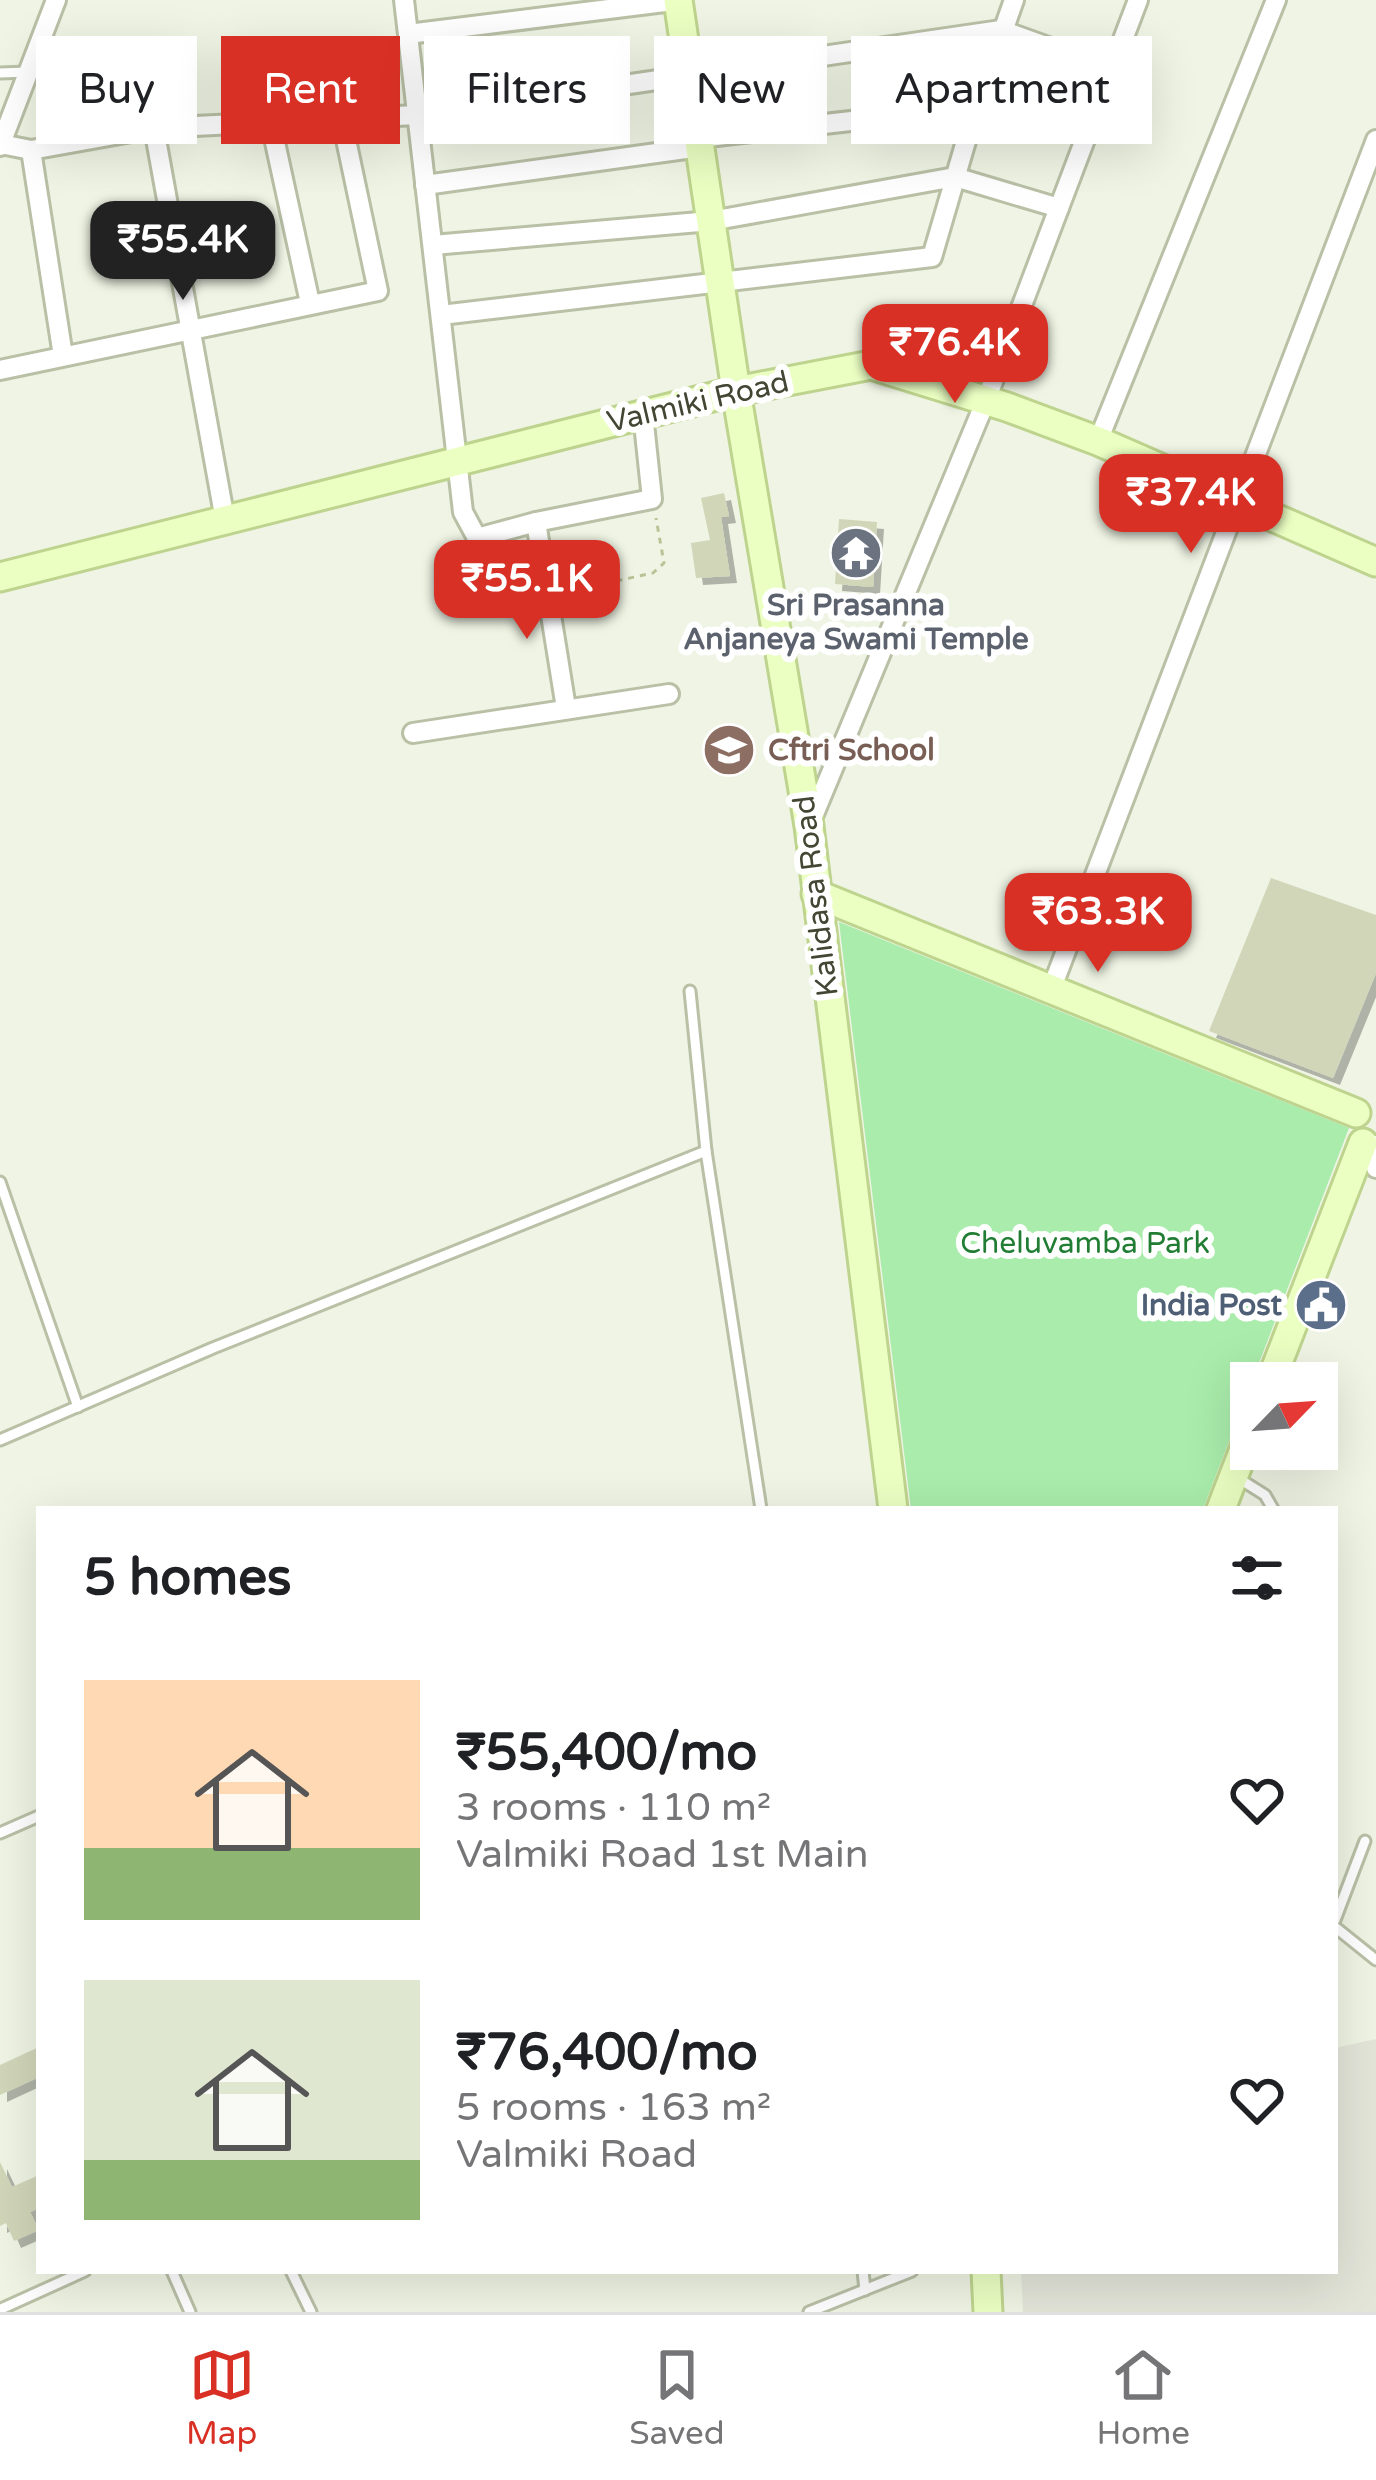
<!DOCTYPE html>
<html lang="en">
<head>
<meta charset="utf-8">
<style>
  body { margin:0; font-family:"Varela Round",sans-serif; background:#f2f2f2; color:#202124; height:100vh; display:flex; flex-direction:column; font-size:45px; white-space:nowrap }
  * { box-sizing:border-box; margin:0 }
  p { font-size:39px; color:#757577 }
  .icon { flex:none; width:66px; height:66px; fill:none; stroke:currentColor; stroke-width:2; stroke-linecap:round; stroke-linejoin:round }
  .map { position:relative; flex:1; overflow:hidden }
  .panel { position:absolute; left:36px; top:1506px; width:1302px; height:768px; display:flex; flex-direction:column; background:#fff; border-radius:0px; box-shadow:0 12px 48px #0002 }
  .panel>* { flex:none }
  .banner { position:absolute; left:36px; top:36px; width:1305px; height:108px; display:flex; gap:24px }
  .needle { width:78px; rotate:65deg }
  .controls { position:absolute; left:1230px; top:1362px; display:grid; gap:24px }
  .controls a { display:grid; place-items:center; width:108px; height:108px; border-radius:0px; background:#fff; box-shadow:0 12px 48px #0002; font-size:60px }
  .price { position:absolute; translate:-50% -102px; padding:0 27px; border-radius:24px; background:#d93025; color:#fff; font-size:39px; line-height:78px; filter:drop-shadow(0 3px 6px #0008) }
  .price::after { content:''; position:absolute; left:50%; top:72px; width:36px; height:27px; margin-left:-18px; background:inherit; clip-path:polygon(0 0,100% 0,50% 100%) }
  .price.current { background:#222; color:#fff }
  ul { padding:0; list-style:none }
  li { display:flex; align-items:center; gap:36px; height:300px; padding:0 48px }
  li span { display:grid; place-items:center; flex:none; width:336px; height:240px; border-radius:0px; color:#555 }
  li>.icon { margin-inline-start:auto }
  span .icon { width:144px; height:144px; fill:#fffc; stroke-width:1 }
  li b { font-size:51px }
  h2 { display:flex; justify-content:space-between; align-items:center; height:144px; padding:0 48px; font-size:51px }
  .pill { padding:0 42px; border-radius:0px; background:#fff; box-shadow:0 12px 48px #0002; font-size:42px; line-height:108px }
  .pill.current { background:#d93025; color:#fff }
  .tab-bar { display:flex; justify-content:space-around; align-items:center; height:168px; border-top:3px solid #e0e0e0; background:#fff; font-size:33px; color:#757577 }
  .tab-bar a { display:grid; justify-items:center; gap:6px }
  .tab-bar .current { color:#d93025 }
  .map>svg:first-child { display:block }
  .industrial { fill:#e4e5d9 }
  .green { fill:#a9ecab }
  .building { fill:#d1d6b9; filter:url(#shadow) }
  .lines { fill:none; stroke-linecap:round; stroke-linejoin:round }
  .lane-casing { stroke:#b9c0a6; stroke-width:15 }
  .street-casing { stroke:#b9c0a6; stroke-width:24 }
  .secondary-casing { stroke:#bed48e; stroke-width:33 }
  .path { stroke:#b9c396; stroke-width:3; stroke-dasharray:6 6; stroke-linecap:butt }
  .lane { stroke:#fff; stroke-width:9 }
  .street { stroke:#fff; stroke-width:18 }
  .secondary { stroke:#ebffc3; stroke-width:27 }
  .labels { text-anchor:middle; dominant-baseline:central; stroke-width:12; stroke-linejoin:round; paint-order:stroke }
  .street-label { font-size:30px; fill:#434633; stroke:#fff }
  .worship-label { font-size:30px; font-weight:bold; fill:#5b616d; stroke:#fff }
  .education-label { font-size:30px; font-weight:bold; fill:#785e54; stroke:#fff; text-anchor:start }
  .park-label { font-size:30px; fill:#227d34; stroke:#fff }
  .service-label { font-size:30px; font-weight:bold; fill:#4e5e75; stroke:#fff; text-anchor:end }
</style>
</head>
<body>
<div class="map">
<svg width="1376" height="2312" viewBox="0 0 1376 2312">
  <defs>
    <filter id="shadow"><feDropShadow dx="7" dy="7" stdDeviation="0" flood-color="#0004"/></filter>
  </defs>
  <rect width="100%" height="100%" fill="#eff4e4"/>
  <polygon class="industrial" points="1376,2039 1376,2312 1023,2312 1021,2271 1335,2271 1335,2048"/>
  <polygon class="green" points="839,922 1349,1128 1203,1509 911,1509"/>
  <g class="building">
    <polygon points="724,493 729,516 721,517 730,576 696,578 691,543 710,540 701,498"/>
    <polygon points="839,519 877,522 873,587 835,584"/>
    <polygon points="1271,878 1376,915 1376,973 1333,1078 1209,1031"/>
    <polygon points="39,2047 39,2077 0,2095 0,2065"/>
    <polygon points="0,2162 12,2187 39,2175 39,2208 30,2212 39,2230 14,2241 6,2223 0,2226"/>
  </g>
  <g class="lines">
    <g class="lane-casing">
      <g id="lane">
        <polyline points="0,73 28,72"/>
        <polyline points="690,991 706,1151 761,1509"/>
        <polyline points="0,1182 78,1407"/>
        <polyline points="0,1440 213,1348 706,1151"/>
        <polyline points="1238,1478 1265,1495 1273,1509"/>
        <polyline points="0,1833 39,1816"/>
        <polyline points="1335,1920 1365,1841"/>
        <polyline points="1335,1927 1376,1960"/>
        <polyline points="172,2271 190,2312"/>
        <polyline points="291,2271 311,2312"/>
        <polyline points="863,2271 865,2290"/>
        <polyline points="1,2309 85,2271"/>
        <polyline points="809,2312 912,2271"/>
      </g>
    </g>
    <g class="street-casing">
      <g id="street">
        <polyline points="404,0 463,512 477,538 536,522 566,708"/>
        <polyline points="408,34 681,0"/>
        <polyline points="271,124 310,303"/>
        <polyline points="154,128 225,520"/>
        <polyline points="699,138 976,107"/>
        <polyline points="1,144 31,150 154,128 417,115 1001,30 1112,70"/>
        <polyline points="0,146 56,0"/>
        <polyline points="31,150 63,356"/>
        <polyline points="425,185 700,147"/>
        <polyline points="433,245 711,221 955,177 1059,208"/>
        <polyline points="441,315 932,257 976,107 1014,0"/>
        <polyline points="0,370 378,291 341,116"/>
        <polyline points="1098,441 1276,0"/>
        <polyline points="536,522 652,499 643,414"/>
        <polyline points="413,733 669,694"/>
        <polyline points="809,826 986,400 1138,0"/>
        <polyline points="1051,990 1376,140"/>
        <polyline points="1374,1145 1376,1168"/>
      </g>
    </g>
    <g class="secondary-casing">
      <g id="secondary">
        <polyline points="678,0 736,391 809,826 893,1509"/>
        <polyline points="0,577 736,391 871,365 1007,407 1098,441 1376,562"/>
        <polyline points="816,894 1356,1113"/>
        <polyline points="1270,1383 1363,1143"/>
        <polyline points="1221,1509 1251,1431"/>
        <polyline points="986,2271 988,2312"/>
      </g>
    </g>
    <polyline class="path" points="593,586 653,573 664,563 656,518"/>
    <use href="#lane" class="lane"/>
    <use href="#street" class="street"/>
    <use href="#secondary" class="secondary"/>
  </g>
  <defs>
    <g id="temple-disc" transform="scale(2.7)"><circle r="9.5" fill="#6b7280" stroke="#fff"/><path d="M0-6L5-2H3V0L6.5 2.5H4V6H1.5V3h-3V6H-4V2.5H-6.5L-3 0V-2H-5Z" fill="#fff"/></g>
    <g id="school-disc" transform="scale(2.7)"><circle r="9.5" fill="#8d6e63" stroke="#fff"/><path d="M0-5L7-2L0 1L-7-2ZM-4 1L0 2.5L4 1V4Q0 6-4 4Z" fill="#fff"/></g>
    <g id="civic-disc" transform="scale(2.7)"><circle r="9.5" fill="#5c6f8a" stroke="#fff"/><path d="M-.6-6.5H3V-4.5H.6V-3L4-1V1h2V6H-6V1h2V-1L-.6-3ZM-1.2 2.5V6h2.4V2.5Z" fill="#fff"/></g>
  </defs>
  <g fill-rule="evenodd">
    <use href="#temple-disc" x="856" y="553"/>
    <use href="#school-disc" x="729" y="750"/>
    <use href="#civic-disc" x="1321" y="1305"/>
  </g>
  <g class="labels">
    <g class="street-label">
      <text transform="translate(698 402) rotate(-13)">Valmiki Road</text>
      <text transform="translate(816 896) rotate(-97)">Kalidasa Road</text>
    </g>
    <g class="worship-label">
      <text x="856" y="605">Sri Prasanna<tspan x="856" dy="34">Anjaneya Swami Temple</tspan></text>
    </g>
    <g class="education-label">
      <text x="768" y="750">Cftri School</text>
    </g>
    <g class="park-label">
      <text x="1085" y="1243">Cheluvamba Park</text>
    </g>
    <g class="service-label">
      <text x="1282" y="1305">India Post</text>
    </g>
  </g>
</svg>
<div class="controls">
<a><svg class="needle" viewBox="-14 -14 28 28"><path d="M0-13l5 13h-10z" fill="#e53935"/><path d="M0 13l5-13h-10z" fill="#757577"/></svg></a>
</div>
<b class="price current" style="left:183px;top:303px">₹55.4K</b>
<b class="price" style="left:955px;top:406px">₹76.4K</b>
<b class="price" style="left:1191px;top:556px">₹37.4K</b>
<b class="price" style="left:527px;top:642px">₹55.1K</b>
<b class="price" style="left:1098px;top:975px">₹63.3K</b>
<div class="banner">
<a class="pill">Buy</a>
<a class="pill current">Rent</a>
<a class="pill">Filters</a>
<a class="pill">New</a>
<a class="pill">Apartment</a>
</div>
<section class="panel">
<h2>5 homes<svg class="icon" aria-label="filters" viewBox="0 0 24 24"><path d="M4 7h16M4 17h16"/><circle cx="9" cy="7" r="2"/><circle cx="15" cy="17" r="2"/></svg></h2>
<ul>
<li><span style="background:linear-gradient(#ffd9b3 70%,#8fb573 0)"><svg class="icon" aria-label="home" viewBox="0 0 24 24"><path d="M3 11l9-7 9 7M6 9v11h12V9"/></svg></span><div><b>₹55,400/mo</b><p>3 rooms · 110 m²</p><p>Valmiki Road 1st Main</p></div><svg class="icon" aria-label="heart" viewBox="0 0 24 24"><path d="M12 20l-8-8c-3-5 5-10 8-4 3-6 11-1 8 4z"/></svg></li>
<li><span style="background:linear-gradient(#dfe7d0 75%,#8fb573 0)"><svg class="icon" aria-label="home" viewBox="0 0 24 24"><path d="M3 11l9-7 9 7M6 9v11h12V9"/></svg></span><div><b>₹76,400/mo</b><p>5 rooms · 163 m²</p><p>Valmiki Road</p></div><svg class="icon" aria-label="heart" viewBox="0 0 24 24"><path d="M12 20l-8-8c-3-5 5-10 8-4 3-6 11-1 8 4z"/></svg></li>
</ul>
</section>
</div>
<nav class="tab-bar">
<a class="current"><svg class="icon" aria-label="map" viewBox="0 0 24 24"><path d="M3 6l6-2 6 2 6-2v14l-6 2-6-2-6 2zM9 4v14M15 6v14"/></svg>Map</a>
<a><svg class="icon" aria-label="saved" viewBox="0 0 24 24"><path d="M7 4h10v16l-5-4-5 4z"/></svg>Saved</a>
<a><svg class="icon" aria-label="home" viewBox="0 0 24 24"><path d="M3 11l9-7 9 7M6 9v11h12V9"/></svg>Home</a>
</nav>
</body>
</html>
